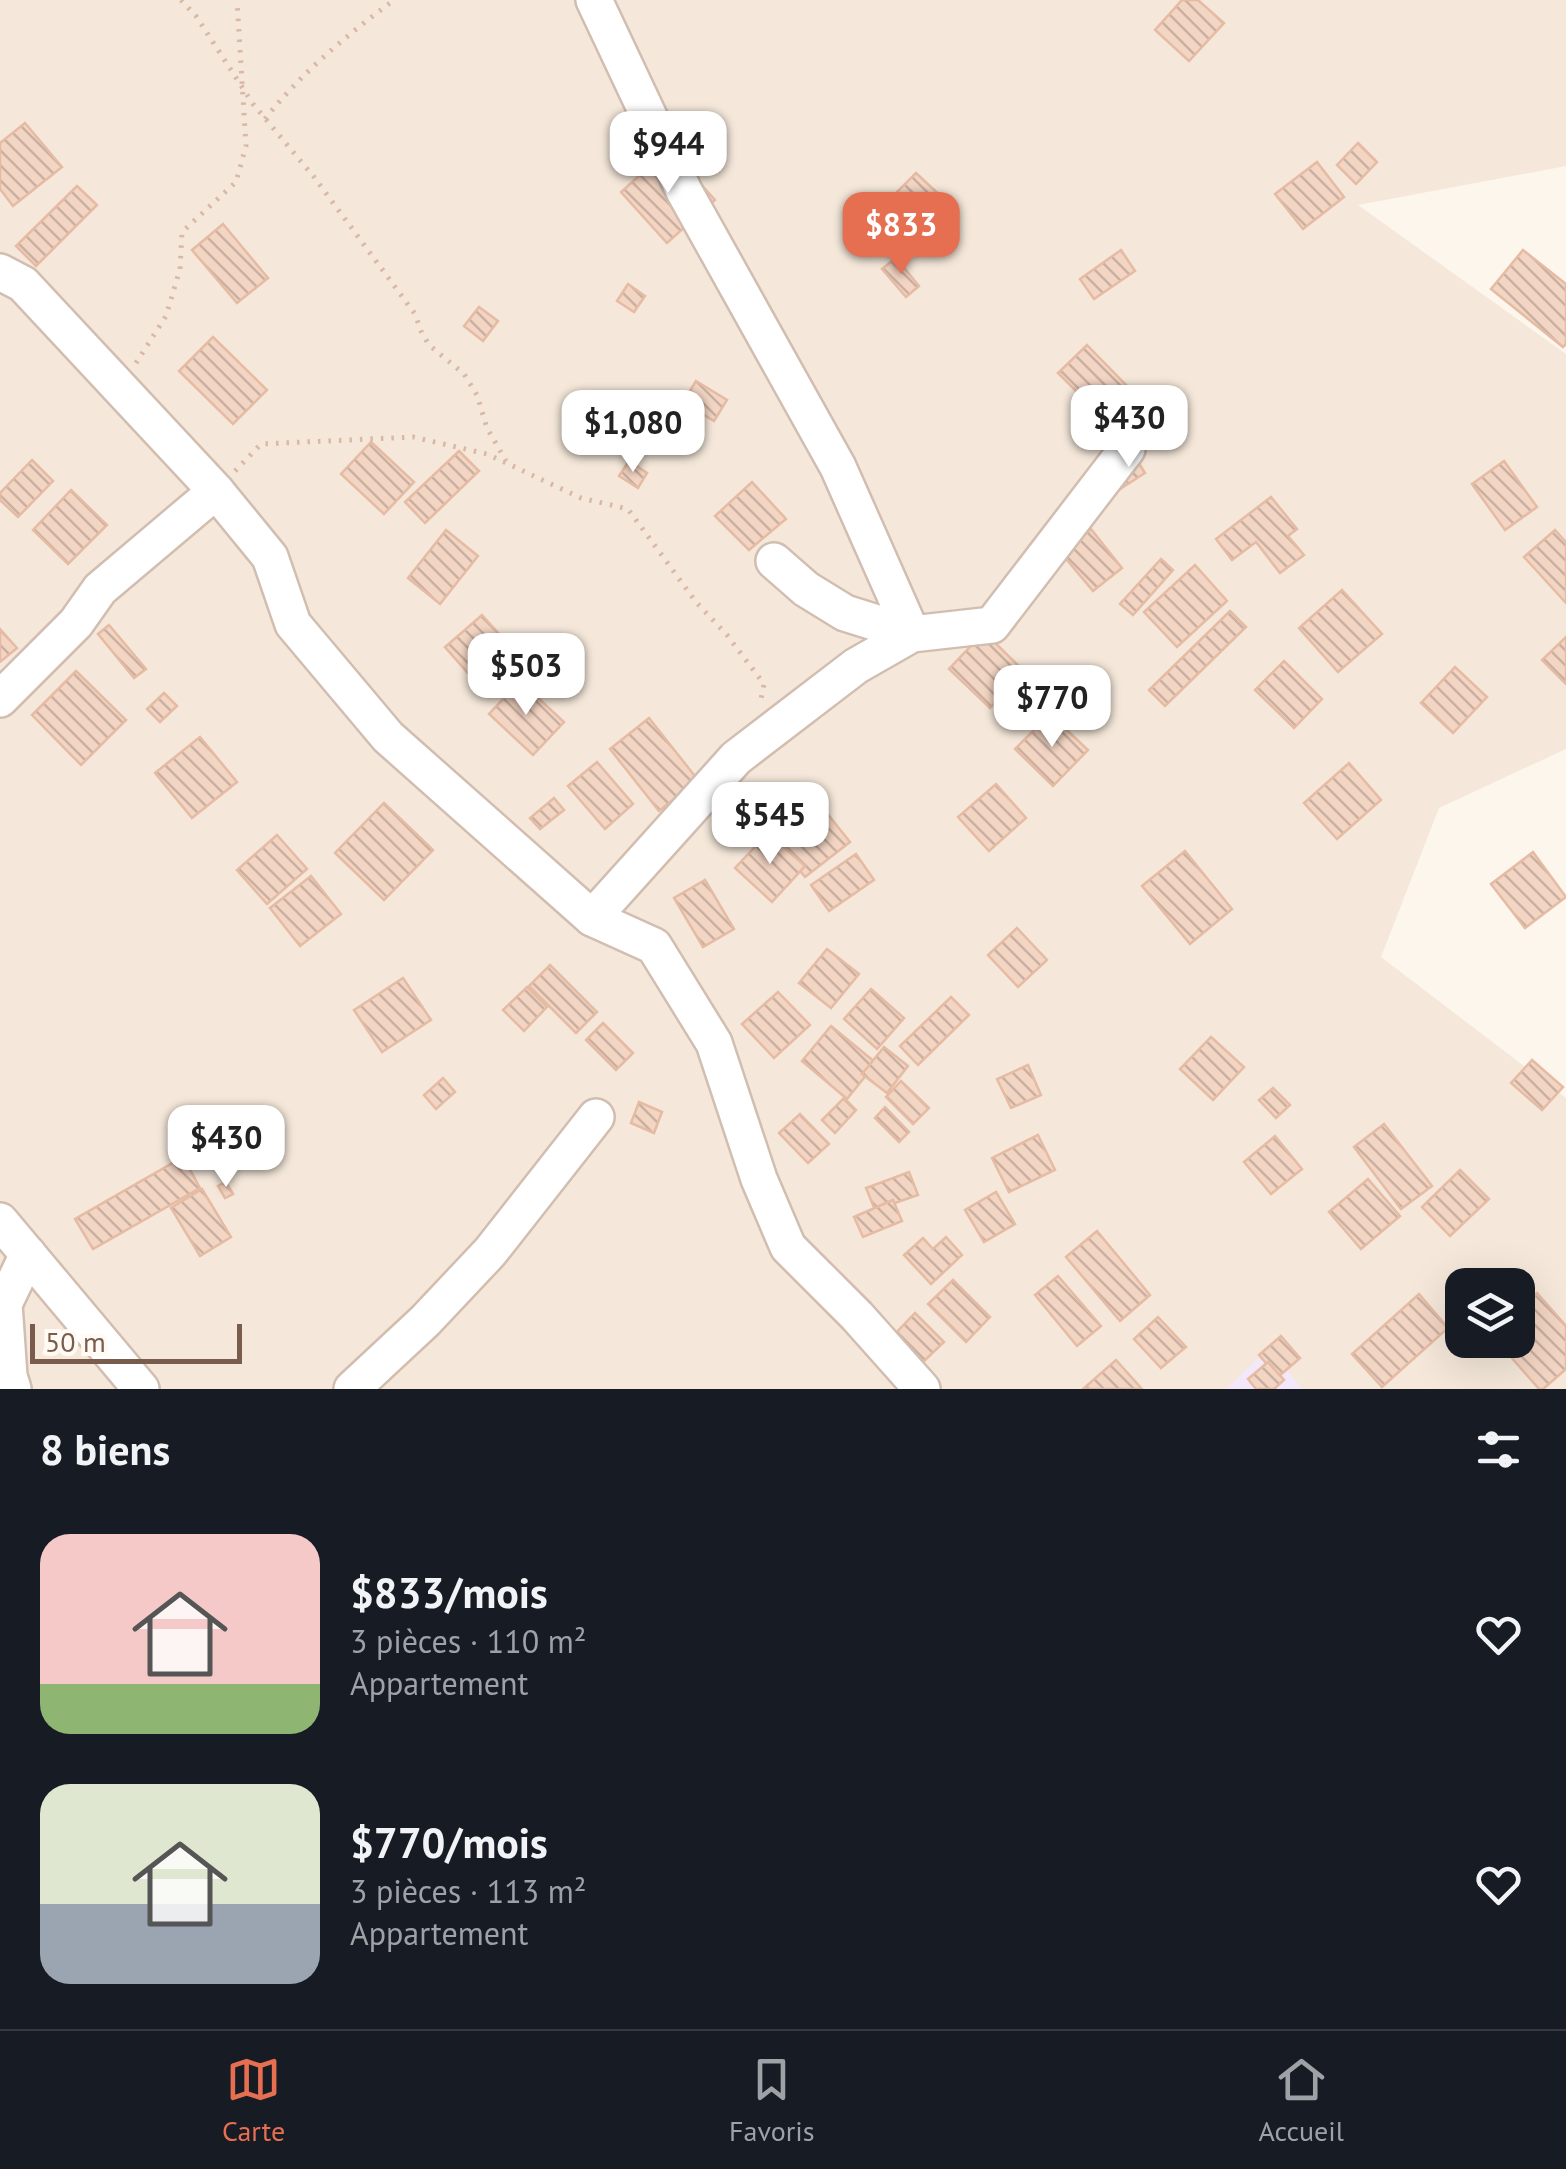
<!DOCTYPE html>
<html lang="fr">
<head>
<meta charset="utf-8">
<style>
  body { margin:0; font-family:"PT Sans",sans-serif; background:#20242c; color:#f1f3f6; height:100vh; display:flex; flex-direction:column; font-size:38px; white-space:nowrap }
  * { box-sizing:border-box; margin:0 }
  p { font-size:32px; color:#9ea1a6 }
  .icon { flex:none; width:55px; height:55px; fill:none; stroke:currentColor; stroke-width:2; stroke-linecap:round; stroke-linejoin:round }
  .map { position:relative; height:1389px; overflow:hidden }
  .panel { display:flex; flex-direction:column; background:#171b24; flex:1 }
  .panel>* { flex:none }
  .buttons { position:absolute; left:1445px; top:1268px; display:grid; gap:20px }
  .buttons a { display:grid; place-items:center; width:90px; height:90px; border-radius:20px; background:#171b24; box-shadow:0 10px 40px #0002; font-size:50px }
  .scale { position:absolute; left:30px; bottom:25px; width:212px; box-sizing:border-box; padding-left:10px; border:5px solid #7a5c4d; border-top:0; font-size:28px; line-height:35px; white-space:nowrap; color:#7a5c4d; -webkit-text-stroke:8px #fffaf3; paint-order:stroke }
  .price { position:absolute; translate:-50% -85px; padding:0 22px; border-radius:20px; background:#fff; color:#222; font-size:32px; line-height:65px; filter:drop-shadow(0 2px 5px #0008) }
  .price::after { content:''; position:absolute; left:50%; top:60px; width:30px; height:22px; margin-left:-15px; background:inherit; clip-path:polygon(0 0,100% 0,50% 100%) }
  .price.current { background:#e76f51; color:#fff }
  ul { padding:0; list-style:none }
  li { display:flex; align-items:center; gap:30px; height:250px; padding:0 40px }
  li span { display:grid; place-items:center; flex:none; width:280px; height:200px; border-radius:30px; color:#555 }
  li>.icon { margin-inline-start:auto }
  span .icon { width:120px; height:120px; fill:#fffc; stroke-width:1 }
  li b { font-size:42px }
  h2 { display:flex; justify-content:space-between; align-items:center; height:120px; padding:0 40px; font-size:42px }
  .tabs { display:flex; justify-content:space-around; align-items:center; height:140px; border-top:2px solid #363941; background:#171b24; font-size:28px; color:#9ea1a6 }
  .tabs a { display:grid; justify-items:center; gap:5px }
  .tabs .current { color:#e76f51 }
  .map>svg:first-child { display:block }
  .residential { fill:#f5e8da; fill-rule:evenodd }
  .education { fill:#f3e8fa }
  .building { fill:url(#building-back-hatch); stroke:#e6bba3; stroke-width:2.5 }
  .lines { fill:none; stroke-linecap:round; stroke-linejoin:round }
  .minor-casing { stroke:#d1beb0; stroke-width:40 }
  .path { stroke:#d9b8a5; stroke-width:5; stroke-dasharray:2.5 8; stroke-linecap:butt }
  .minor { stroke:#fff; stroke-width:35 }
</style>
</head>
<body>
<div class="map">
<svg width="1566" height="1389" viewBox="0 0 1566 1389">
  <defs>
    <pattern id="building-back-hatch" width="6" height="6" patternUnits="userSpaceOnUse" patternTransform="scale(2.5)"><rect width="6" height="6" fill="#f3d5c3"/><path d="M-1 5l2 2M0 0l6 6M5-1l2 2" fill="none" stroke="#cab0a1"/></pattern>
  </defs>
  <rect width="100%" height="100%" fill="#fdf6ec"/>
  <path class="residential" d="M 0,0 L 1566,0 L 1566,166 L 1358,205 L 1566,354 L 1566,749 L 1439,808 L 1381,957 L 1566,1098 L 1566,1389 L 0,1389 ZM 1462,1285 L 1518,1285 L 1518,1340 L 1462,1340 Z"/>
  <polygon class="education" points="1270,1347 1302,1389 1226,1389"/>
  <g class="building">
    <polygon points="1182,0 1198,0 1224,23 1189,61 1155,30"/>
    <polygon points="25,123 62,167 13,206 0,189 0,143"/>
    <polygon points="1358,143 1377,162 1356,184 1337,165"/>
    <polygon points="669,149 715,200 667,243 621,192"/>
    <polygon points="1317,162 1344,197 1303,229 1275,194"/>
    <polygon points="916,173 944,199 914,231 885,204"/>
    <polygon points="77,186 97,205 36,266 16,246"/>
    <polygon points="892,204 920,234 896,256 868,225"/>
    <polygon points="223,224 268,278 237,303 192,250"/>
    <polygon points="1121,250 1135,271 1094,299 1080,279"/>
    <polygon points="1523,250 1566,284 1566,344 1563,347 1491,289"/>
    <polygon points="896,258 919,286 906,297 882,269"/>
    <polygon points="628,284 645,296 634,312 617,301"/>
    <polygon points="479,307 498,321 483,341 464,326"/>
    <polygon points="213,337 267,390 233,424 179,371"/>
    <polygon points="1087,345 1128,387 1099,414 1058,373"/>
    <polygon points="696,381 727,400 714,421 683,402"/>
    <polygon points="371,442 414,482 384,514 341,474"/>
    <polygon points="1127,445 1145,473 1114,493"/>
    <polygon points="459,451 479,471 425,523 405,502"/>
    <polygon points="32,460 53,481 18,517 0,500 0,493"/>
    <polygon points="629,461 647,473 638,488 619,476"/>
    <polygon points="1504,461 1537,507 1505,530 1472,484"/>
    <polygon points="752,482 786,519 749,550 715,516"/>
    <polygon points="71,490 107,525 68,564 33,530"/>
    <polygon points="1271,497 1297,529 1288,536 1304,555 1280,573 1256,542 1232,560 1216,539"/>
    <polygon points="1091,529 1122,568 1093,591 1061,553"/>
    <polygon points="446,530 478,556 440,604 408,578"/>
    <polygon points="1555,530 1566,542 1566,603 1524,557"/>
    <polygon points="1161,559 1173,570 1133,615 1120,604"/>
    <polygon points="1195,565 1227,601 1177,647 1144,612"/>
    <polygon points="1342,590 1382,634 1338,672 1299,628"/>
    <polygon points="1230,611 1246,627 1165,706 1149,690"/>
    <polygon points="482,615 526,664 489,697 445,647"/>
    <polygon points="109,625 146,669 134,678 98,634"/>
    <polygon points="0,629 17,648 0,662"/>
    <polygon points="984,632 1025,672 990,708 949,669"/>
    <polygon points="1566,637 1566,684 1542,660"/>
    <polygon points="1284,661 1322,699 1294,728 1255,690"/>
    <polygon points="1455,667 1487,697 1453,733 1421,703"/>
    <polygon points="76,671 126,720 81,765 32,715"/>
    <polygon points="520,681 564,722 533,755 489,714"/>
    <polygon points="164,693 177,706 160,722 147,709"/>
    <polygon points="1050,714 1088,750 1053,786 1015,749"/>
    <polygon points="649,718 698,780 659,811 610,749"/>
    <polygon points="200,737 237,782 192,818 155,773"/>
    <polygon points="597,762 633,804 605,829 568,786"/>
    <polygon points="1349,763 1381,800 1337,839 1304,803"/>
    <polygon points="996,784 1026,818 989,851 958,817"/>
    <polygon points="554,798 564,810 540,829 530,818"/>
    <polygon points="818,802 850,842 805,877 773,837"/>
    <polygon points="384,803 433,850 384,900 335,853"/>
    <polygon points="768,833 805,866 772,902 735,868"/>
    <polygon points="277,835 307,869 267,904 237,870"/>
    <polygon points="1185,851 1232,909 1190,944 1142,886"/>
    <polygon points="1533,852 1566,897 1525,928 1491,884"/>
    <polygon points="856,854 874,880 829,911 811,885"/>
    <polygon points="311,876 341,914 300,946 270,908"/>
    <polygon points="705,880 734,929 703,947 674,898"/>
    <polygon points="1017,928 1047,960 1018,987 988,955"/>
    <polygon points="827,949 859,974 831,1008 799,983"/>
    <polygon points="550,965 597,1012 576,1033 529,986"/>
    <polygon points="403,978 431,1020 382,1052 354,1010"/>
    <polygon points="527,987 547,1007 524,1031 503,1010"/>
    <polygon points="871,989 904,1018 877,1049 844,1019"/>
    <polygon points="778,992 810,1025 774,1058 742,1024"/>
    <polygon points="951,997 969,1015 918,1065 900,1046"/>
    <polygon points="603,1023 633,1053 616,1070 586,1040"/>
    <polygon points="831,1026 876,1063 847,1099 802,1061"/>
    <polygon points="1211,1037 1244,1067 1213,1100 1180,1069"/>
    <polygon points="884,1047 908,1066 887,1093 862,1074"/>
    <polygon points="1532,1060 1563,1087 1542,1110 1511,1083"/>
    <polygon points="1028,1065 1041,1095 1011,1108 997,1079"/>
    <polygon points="443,1078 455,1092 436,1109 424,1095"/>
    <polygon points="901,1081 929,1108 913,1124 886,1097"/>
    <polygon points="1273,1088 1290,1105 1276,1118 1259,1100"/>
    <polygon points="844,1098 856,1110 835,1133 822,1120"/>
    <polygon points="639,1102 662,1112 654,1133 631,1123"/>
    <polygon points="885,1107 909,1132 899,1142 875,1118"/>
    <polygon points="800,1114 829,1144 808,1163 779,1133"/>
    <polygon points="1384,1124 1432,1186 1401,1209 1354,1147"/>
    <polygon points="1038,1135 1055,1170 1009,1192 992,1158"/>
    <polygon points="1275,1136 1302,1169 1271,1194 1244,1162"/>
    <polygon points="183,1157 200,1188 93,1249 75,1219"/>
    <polygon points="1460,1170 1489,1199 1450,1236 1422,1207"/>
    <polygon points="909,1172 918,1195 875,1210 866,1188"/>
    <polygon points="1368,1179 1400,1216 1361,1249 1329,1212"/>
    <polygon points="226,1182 233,1194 225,1198 218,1186"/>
    <polygon points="202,1189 231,1237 200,1256 171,1208"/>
    <polygon points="996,1192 1015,1224 984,1242 965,1210"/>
    <polygon points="893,1200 902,1221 863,1237 854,1217"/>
    <polygon points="1097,1231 1150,1295 1120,1321 1066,1257"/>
    <polygon points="946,1237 962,1255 931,1284 904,1255 923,1238 933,1249"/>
    <polygon points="1058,1276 1101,1326 1077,1346 1035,1295"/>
    <polygon points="953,1280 990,1317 966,1342 928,1304"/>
    <polygon points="1537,1293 1566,1326 1566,1369 1543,1389 1539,1389 1496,1340 1518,1340 1518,1310"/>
    <polygon points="1419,1294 1448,1328 1382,1387 1352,1354"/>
    <polygon points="915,1313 944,1342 922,1363 894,1335"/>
    <polygon points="1158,1317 1186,1347 1161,1368 1134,1339"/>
    <polygon points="1281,1336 1300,1358 1278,1377 1259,1355"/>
    <polygon points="1116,1360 1142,1389 1083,1389"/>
    <polygon points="1268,1362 1284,1380 1274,1389 1256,1389 1248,1379"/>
  </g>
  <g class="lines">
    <g class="minor-casing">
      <g id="minor">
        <polyline points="594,0 684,191 838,467 912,634"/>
        <polyline points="0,272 23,284 216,491 270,557 293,624 388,737 592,918 654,946 714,1043 759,1179 788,1247 857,1316 922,1389"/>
        <polyline points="774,561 806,589 845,613 912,634"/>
        <polyline points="0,699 76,623 100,589 216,491"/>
        <polyline points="592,918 736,758 856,666 912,634 992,625 1127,449"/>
        <polyline points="0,1221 141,1389"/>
        <polyline points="13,1389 9,1376 4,1304 28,1254"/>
        <polyline points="352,1389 425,1321 490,1252 596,1117"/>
      </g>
    </g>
    <g class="path">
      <polyline points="181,0 196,16 253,104 314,177 415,314 421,331 429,345 464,374 477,395 487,428 506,461"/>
      <path d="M 265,119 C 300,74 348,34 394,0"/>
      <polyline points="136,363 166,316 180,269 182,232 236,182 246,146 237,0"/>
      <polyline points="235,471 261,444 413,437 487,454 581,498 628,509 696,602 727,635 764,684 761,699"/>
    </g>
    <use href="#minor" class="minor"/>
  </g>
</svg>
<div class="buttons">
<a><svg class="icon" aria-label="layers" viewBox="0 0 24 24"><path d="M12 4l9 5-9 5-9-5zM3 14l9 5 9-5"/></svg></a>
</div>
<div class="scale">50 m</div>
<b class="price" style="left:668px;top:196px">$944</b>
<b class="price current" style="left:901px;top:277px">$833</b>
<b class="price" style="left:1129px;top:470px">$430</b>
<b class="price" style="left:633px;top:475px">$1,080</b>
<b class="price" style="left:526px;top:718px">$503</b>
<b class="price" style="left:1052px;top:750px">$770</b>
<b class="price" style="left:770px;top:867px">$545</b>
<b class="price" style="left:226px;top:1190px">$430</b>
</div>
<section class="panel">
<h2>8 biens<svg class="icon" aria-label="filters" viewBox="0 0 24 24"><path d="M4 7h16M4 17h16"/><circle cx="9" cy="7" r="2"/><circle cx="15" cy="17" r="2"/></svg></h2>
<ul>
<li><span style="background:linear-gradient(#f6c9c9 75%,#8fb573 0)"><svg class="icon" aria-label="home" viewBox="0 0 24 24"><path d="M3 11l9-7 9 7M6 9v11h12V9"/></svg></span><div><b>$833/mois</b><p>3 pièces · 110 m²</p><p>Appartement</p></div><svg class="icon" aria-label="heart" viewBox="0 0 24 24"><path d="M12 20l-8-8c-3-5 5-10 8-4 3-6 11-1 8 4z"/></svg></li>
<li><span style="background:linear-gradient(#dfe7d0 60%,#9aa5b1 0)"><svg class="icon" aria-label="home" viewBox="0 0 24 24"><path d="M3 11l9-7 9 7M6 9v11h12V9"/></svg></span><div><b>$770/mois</b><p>3 pièces · 113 m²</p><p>Appartement</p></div><svg class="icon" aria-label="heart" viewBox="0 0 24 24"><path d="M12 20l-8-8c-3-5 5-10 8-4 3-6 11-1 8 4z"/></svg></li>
</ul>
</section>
<nav class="tabs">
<a class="current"><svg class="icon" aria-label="map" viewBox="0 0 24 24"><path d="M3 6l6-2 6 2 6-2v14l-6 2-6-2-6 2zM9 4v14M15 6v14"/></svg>Carte</a>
<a><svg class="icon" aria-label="saved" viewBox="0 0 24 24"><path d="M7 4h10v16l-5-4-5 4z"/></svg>Favoris</a>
<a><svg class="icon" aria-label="home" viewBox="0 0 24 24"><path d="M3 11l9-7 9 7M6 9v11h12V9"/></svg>Accueil</a>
</nav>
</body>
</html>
